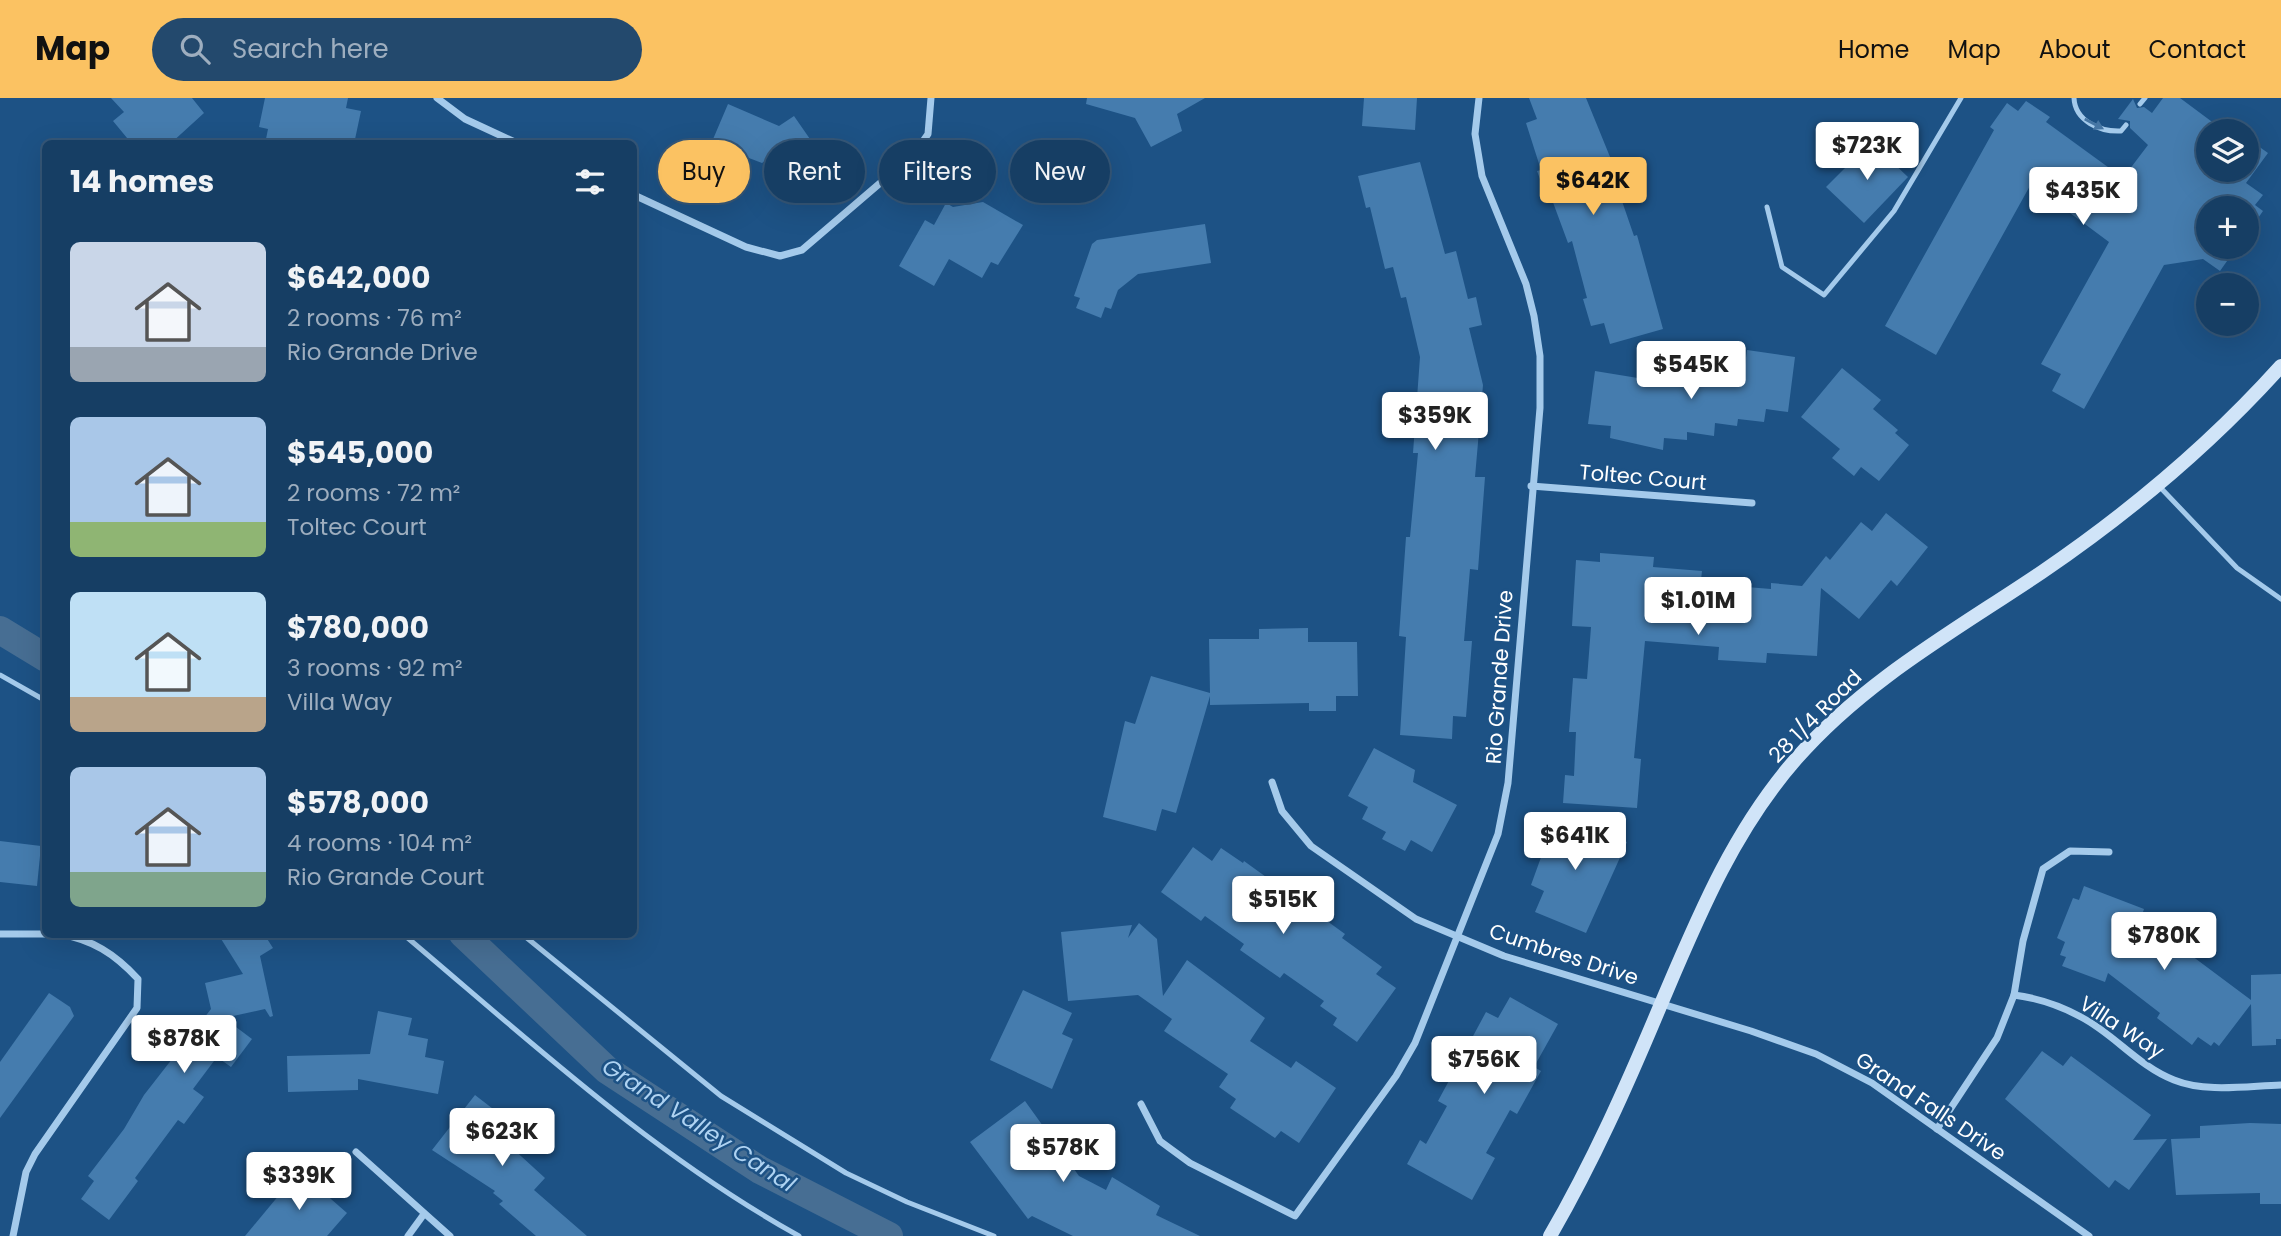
<!DOCTYPE html>
<html lang="en">
<head>
<meta charset="utf-8">
<style>
  body { margin:0; font-family:Poppins,sans-serif; background:#23496d; color:#f1f3f6; height:100vh; display:flex; flex-direction:column; font-size:26px; white-space:nowrap }
  * { box-sizing:border-box; margin:0 }
  p { font-size:23px; color:#9eaebf }
  .icon { flex:none; width:38px; height:38px; fill:none; stroke:currentColor; stroke-width:2; stroke-linecap:round; stroke-linejoin:round }
  .map { position:relative; flex:1; overflow:hidden }
  .drawer { position:absolute; left:42px; top:42px; width:595px; height:798px; display:flex; flex-direction:column; background:#163e64; border-radius:10px; box-shadow:0 7px 28px #0002,0 0 0 2px #355778 }
  .drawer>* { flex:none }
  .guide { position:absolute; left:658px; top:42px; width:665px; height:63px; display:flex; gap:14px }
  .tools { position:absolute; left:2196px; top:21px; display:grid; gap:14px }
  .tools a { display:grid; place-items:center; width:63px; height:63px; border-radius:50%; background:#163e64; box-shadow:0 7px 28px #0002,0 0 0 2px #355778; font-size:35px }
  .price { position:absolute; translate:-50% -60px; padding:0 16px; border-radius:7px; background:#fff; color:#222; font-size:23px; line-height:46px; filter:drop-shadow(0 2px 4px #0008) }
  .price::after { content:''; position:absolute; left:50%; top:42px; width:21px; height:16px; margin-left:-10px; background:inherit; clip-path:polygon(0 0,100% 0,50% 100%) }
  .price.current { background:#fbc262; color:#111 }
  ul { padding:0; list-style:none }
  li { display:flex; align-items:center; gap:21px; height:175px; padding:0 28px }
  li span { display:grid; place-items:center; flex:none; width:196px; height:140px; border-radius:10px; color:#555 }
  li>.icon { margin-inline-start:auto }
  span .icon { width:84px; height:84px; fill:#fffc; stroke-width:1 }
  li b { font-size:30px }
  h2 { display:flex; justify-content:space-between; align-items:center; height:84px; padding:0 28px; font-size:30px }
  .chip { padding:0 24px; border-radius:32px; background:#163e64; box-shadow:0 7px 28px #0002,0 0 0 2px #355778; font-size:24px; line-height:63px }
  .chip.current { background:#fbc262; color:#111 }
  header { display:flex; align-items:center; gap:42px; box-sizing:border-box; height:98px; padding:0 35px; background:#fbc262; color:#111 }
  header strong { font-size:33px }
  nav { display:flex; gap:38px; margin-inline-start:auto; font-size:24px }
  .search { width:490px; height:63px; background:#23496d; display:flex; align-items:center; gap:18px; box-sizing:border-box; padding:0 24px; border-radius:38px; color:#9eaebf; font-size:26px }
  .map>svg:first-child { display:block }
  .lines { fill:none; stroke-linecap:round; stroke-linejoin:round }
  .canal { stroke:#476e93; stroke-width:28 }
  .building { fill:#457cae }
  .lane { stroke:#a4caeb; stroke-width:5 }
  .street { stroke:#a4caeb; stroke-width:7 }
  .secondary { stroke:#d0e4f8; stroke-width:14 }
  .oneway { fill:#4676a4 }
  .labels { text-anchor:middle; dominant-baseline:central; stroke-width:5; stroke-linejoin:round; paint-order:stroke }
  .street-label { font-size:21px; fill:#fff; stroke:#1d5285 }
  .water-label { font-size:23px; font-style:italic; fill:#afd3f2; stroke:#1d5285 }
</style>
</head>
<body>
<header>
<strong>Map</strong>
<div class="search"><svg class="icon" aria-label="search" viewBox="0 0 24 24"><circle cx="10" cy="10" r="6"/><path d="M15 15l6 6"/></svg>Search here</div>
<nav><a>Home</a><a>Map</a><a>About</a><a>Contact</a></nav>
</header>
<div class="map">
<svg width="2281" height="1138" viewBox="0 0 2281 1138">
  <rect width="100%" height="100%" fill="#1d5285"/>
  <g class="lines">
    <g class="canal">
      <polyline points="0,532 46,560"/>
      <polyline points="463,836 607,972 760,1072 889,1138"/>
    </g>
  </g>
  <g class="building">
    <polygon points="111,0 192,0 204,15 170,46 132,46 113,23 124,14"/>
    <polygon points="265,0 348,0 346,10 361,13 354,46 265,46 268,31 259,29"/>
    <polygon points="1087,0 1205,0 1177,16 1182,33 1151,49 1135,20 1086,6"/>
    <polygon points="1364,0 1417,0 1415,32 1362,28"/>
    <polygon points="1529,0 1586,0 1617,76 1613,77 1634,138 1637,137 1663,231 1610,246 1604,225 1591,228 1583,201 1587,200 1572,143 1568,145 1551,99 1547,100 1537,73 1541,72 1526,25 1537,21"/>
    <polygon points="2163,0 2180,0 2219,29 2223,23 2238,33 2208,33 2208,72 2247,72 2247,40 2268,55 2246,85 2263,97 2255,107 2263,113 2247,136 2247,110 2208,110 2208,149 2237,149 2220,173 2203,161 2164,167 2084,311 2052,293 2061,276 2041,266 2109,144 2031,86 1936,257 1885,228 1994,32 1990,29 2007,5 2018,13 2026,3 2050,19 2046,24 2123,80 2148,47 2130,30 2130,23 2118,21 2133,1 2137,10 2144,9 2152,15"/>
    <polygon points="728,6 779,28 794,18 819,54 787,77 773,57 762,65 741,57 739,61 733,59 725,65 708,53"/>
    <polygon points="1871,44 1908,79 1864,125 1826,89"/>
    <polygon points="1420,64 1445,156 1456,153 1468,201 1476,199 1482,227 1469,230 1483,287 1475,379 1485,379 1478,472 1470,471 1464,543 1472,543 1466,619 1453,618 1452,641 1400,637 1406,539 1399,538 1406,439 1410,439 1418,355 1413,355 1420,259 1406,199 1401,200 1393,169 1385,171 1370,109 1366,110 1358,78"/>
    <polygon points="983,104 1023,127 998,167 991,164 982,180 949,161 934,188 899,168 925,122 934,127 946,105 953,109"/>
    <polygon points="1205,126 1211,165 1138,176 1118,192 1111,211 1105,209 1101,220 1076,210 1080,200 1074,198 1092,146 1097,142"/>
    <polygon points="1747,252 1795,259 1788,314 1766,311 1764,324 1738,321 1737,328 1715,325 1714,338 1687,334 1687,342 1664,340 1663,352 1610,340 1611,328 1588,326 1595,273 1693,289 1696,269 1744,275"/>
    <polygon points="1842,270 1881,302 1873,311 1898,332 1895,335 1909,347 1879,383 1861,369 1854,378 1832,360 1840,351 1801,319"/>
    <polygon points="1886,415 1928,449 1897,488 1891,482 1859,521 1821,490 1817,558 1767,555 1766,565 1718,562 1719,549 1645,543 1634,660 1641,661 1637,710 1563,705 1565,677 1574,678 1576,634 1569,634 1573,580 1587,581 1591,529 1572,528 1576,462 1600,464 1600,455 1654,459 1653,469 1702,473 1701,482 1723,483 1722,487 1771,491 1771,485 1802,488 1826,458 1830,462 1861,424 1872,433"/>
    <polygon points="1308,530 1308,544 1357,544 1358,598 1336,598 1336,613 1309,613 1309,605 1210,607 1210,598 1176,715 1162,711 1156,733 1103,719 1125,623 1135,626 1151,578 1210,595 1209,541 1259,541 1259,531"/>
    <polygon points="1374,650 1415,672 1413,684 1457,707 1432,754 1411,742 1405,753 1382,741 1386,734 1362,721 1368,709 1348,698"/>
    <polygon points="1557,715 1627,744 1586,835 1535,814 1544,793 1531,787"/>
    <polygon points="0,743 41,748 37,788 0,784"/>
    <polygon points="1193,749 1212,763 1221,750 1243,765 1244,763 1345,836 1342,840 1382,869 1376,876 1396,890 1357,944 1333,927 1337,920 1320,908 1324,903 1284,875 1280,880 1240,852 1244,846 1205,818 1201,823 1161,794"/>
    <polygon points="2084,788 2144,811 2143,814 2191,850 2188,855 2251,902 2251,877 2281,876 2281,941 2276,941 2276,947 2252,948 2251,906 2219,948 2214,944 2211,948 2198,939 2192,947 2157,920 2160,915 2108,875 2105,884 2062,868 2066,859 2060,857 2065,844 2057,840 2073,800 2079,802"/>
    <polygon points="1139,825 1157,841 1163,898 1187,862 1265,920 1250,943 1291,970 1296,963 1336,990 1299,1045 1281,1033 1275,1040 1230,1010 1236,1001 1219,989 1228,976 1164,933 1172,921 1138,897 1068,903 1061,834 1132,827 1128,840"/>
    <polygon points="218,836 264,836 273,850 260,858 273,918 270,919 265,911 224,920 252,941 231,969 217,959 193,991 204,999 184,1026 178,1022 135,1080 138,1083 109,1122 81,1101 94,1083 88,1078 124,1031 144,997 211,911 205,885 243,876"/>
    <polygon points="1023,892 1072,915 1062,936 1073,941 1052,991 990,962"/>
    <polygon points="49,895 70,909 74,918 0,1020 0,964"/>
    <polygon points="1510,899 1558,926 1534,969 1541,973 1517,1016 1510,1012 1486,1055 1495,1060 1472,1102 1407,1066 1420,1042 1426,1046 1447,1008 1438,1003 1486,914 1498,920"/>
    <polygon points="378,913 412,920 408,937 428,941 425,959 444,963 438,996 358,981 358,992 288,994 287,958 370,956"/>
    <polygon points="2042,953 2063,968 2071,958 2151,1017 2133,1042 2167,1041 2129,1092 2115,1082 2109,1090 2005,1001"/>
    <polygon points="475,997 519,1031 510,1048 545,1080 534,1092 587,1138 536,1138 499,1106 503,1103 493,1095 495,1093 432,1052"/>
    <polygon points="1025,1003 1079,1078 1106,1092 1112,1079 1160,1108 1156,1117 1200,1138 1073,1138 1032,1118 1028,1121 970,1044"/>
    <polygon points="2250,1025 2281,1026 2281,1106 2260,1106 2260,1095 2176,1097 2171,1041 2200,1040 2200,1028"/>
    <polygon points="299,1073 347,1115 327,1138 245,1138"/>
  </g>
  <g class="lines">
    <g class="lane">
      <path d="M 2074,0 C 2075,23 2100,34 2121,33 L 2126,27"/>
      <polyline points="2140,6 2145,0"/>
      <polyline points="1767,109 1782,169 1824,197 1894,113 1961,0"/>
      <polyline points="2158,387 2237,470 2281,501"/>
      <polyline points="0,577 46,603"/>
      <path d="M 403,836 C 530,943 653,1057 799,1138"/>
      <polyline points="522,836 721,998 846,1075 907,1104 994,1138"/>
    </g>
    <g class="street">
      <polyline points="437,0 465,21 519,46"/>
      <polyline points="634,97 746,149 780,158 802,152 914,56 928,36 931,0"/>
      <polyline points="1531,388 1752,405"/>
      <polyline points="1272,684 1282,713 1311,748 1416,821 1504,858 1751,933 1816,956 1872,985 2089,1138"/>
      <polyline points="0,836 46,836"/>
      <path d="M 2014,897 C 2037,900 2061,908 2081,919 C 2114,936 2138,968 2174,982 C 2206,995 2247,988 2281,987"/>
      <polyline points="1141,1006 1160,1043 1190,1065 1295,1118 1396,978 1415,945 1498,736 1508,685 1540,310 1540,258 1534,218 1526,186 1482,78 1475,36 1479,0"/>
      <polyline points="1937,1031 1997,940 2014,897 2023,843 2043,771 2070,753 2109,754"/>
      <polyline points="356,1054 450,1138"/>
      <path d="M 13,1138 L 26,1074 L 35,1056 L 137,910 L 138,881 C 115,856 92,841 58,836"/>
      <polyline points="408,1138 424,1116"/>
    </g>
    <path class="secondary" d="M 1550,1138 C 1593,1064 1628,985 1661,906 C 1698,819 1733,733 1796,661 C 1865,582 1956,532 2042,474 C 2130,414 2210,347 2281,268"/>
  </g>
  <defs><path id="oneway-solid" d="M-6-.8H1V-3.2L6.5 0L1 3.2V.8H-6Z" transform="scale(1.75)"/></defs>
  <use class="oneway" href="#oneway-solid" transform="translate(2094 26) rotate(28)"/>
  <g class="labels">
    <g class="street-label">
      <text transform="translate(1643 379) rotate(5)">Toltec Court</text>
      <text transform="translate(1499 579) rotate(-86)">Rio Grande Drive</text>
      <text transform="translate(1815 618) rotate(-45)">28 1/4 Road</text>
      <text transform="translate(1564 856) rotate(18)">Cumbres Drive</text>
      <text transform="translate(2122 929) rotate(33)">Villa Way</text>
      <text transform="translate(1931 1008) rotate(34)">Grand Falls Drive</text>
    </g>
    <g class="water-label">
      <text transform="translate(699 1027) rotate(33)">Grand Valley Canal</text>
    </g>
  </g>
</svg>
<div class="tools">
<a><svg class="icon" aria-label="layers" viewBox="0 0 24 24"><path d="M12 4l9 5-9 5-9-5zM3 14l9 5 9-5"/></svg></a>
<a>+</a>
<a>−</a>
</div>
<b class="price" style="left:1867px;top:84px">$723K</b>
<b class="price current" style="left:1593px;top:119px">$642K</b>
<b class="price" style="left:2083px;top:129px">$435K</b>
<b class="price" style="left:1691px;top:303px">$545K</b>
<b class="price" style="left:1435px;top:354px">$359K</b>
<b class="price" style="left:1698px;top:539px">$1.01M</b>
<b class="price" style="left:1575px;top:774px">$641K</b>
<b class="price" style="left:1283px;top:838px">$515K</b>
<b class="price" style="left:2164px;top:874px">$780K</b>
<b class="price" style="left:184px;top:977px">$878K</b>
<b class="price" style="left:1484px;top:998px">$756K</b>
<b class="price" style="left:502px;top:1070px">$623K</b>
<b class="price" style="left:1063px;top:1086px">$578K</b>
<b class="price" style="left:299px;top:1114px">$339K</b>
<div class="guide">
<a class="chip current">Buy</a>
<a class="chip">Rent</a>
<a class="chip">Filters</a>
<a class="chip">New</a>
</div>
<section class="drawer">
<h2>14 homes<svg class="icon" aria-label="filters" viewBox="0 0 24 24"><path d="M4 7h16M4 17h16"/><circle cx="9" cy="7" r="2"/><circle cx="15" cy="17" r="2"/></svg></h2>
<ul>
<li><span style="background:linear-gradient(#c9d6e8 75%,#9aa5b1 0)"><svg class="icon" aria-label="home" viewBox="0 0 24 24"><path d="M3 11l9-7 9 7M6 9v11h12V9"/></svg></span><div><b>$642,000</b><p>2 rooms · 76 m²</p><p>Rio Grande Drive</p></div></li>
<li><span style="background:linear-gradient(#a9c7e8 75%,#8fb573 0)"><svg class="icon" aria-label="home" viewBox="0 0 24 24"><path d="M3 11l9-7 9 7M6 9v11h12V9"/></svg></span><div><b>$545,000</b><p>2 rooms · 72 m²</p><p>Toltec Court</p></div></li>
<li><span style="background:linear-gradient(#bfe0f5 75%,#b9a48a 0)"><svg class="icon" aria-label="home" viewBox="0 0 24 24"><path d="M3 11l9-7 9 7M6 9v11h12V9"/></svg></span><div><b>$780,000</b><p>3 rooms · 92 m²</p><p>Villa Way</p></div></li>
<li><span style="background:linear-gradient(#a9c7e8 75%,#7fa58c 0)"><svg class="icon" aria-label="home" viewBox="0 0 24 24"><path d="M3 11l9-7 9 7M6 9v11h12V9"/></svg></span><div><b>$578,000</b><p>4 rooms · 104 m²</p><p>Rio Grande Court</p></div></li>
</ul>
</section>
</div>
</body>
</html>
